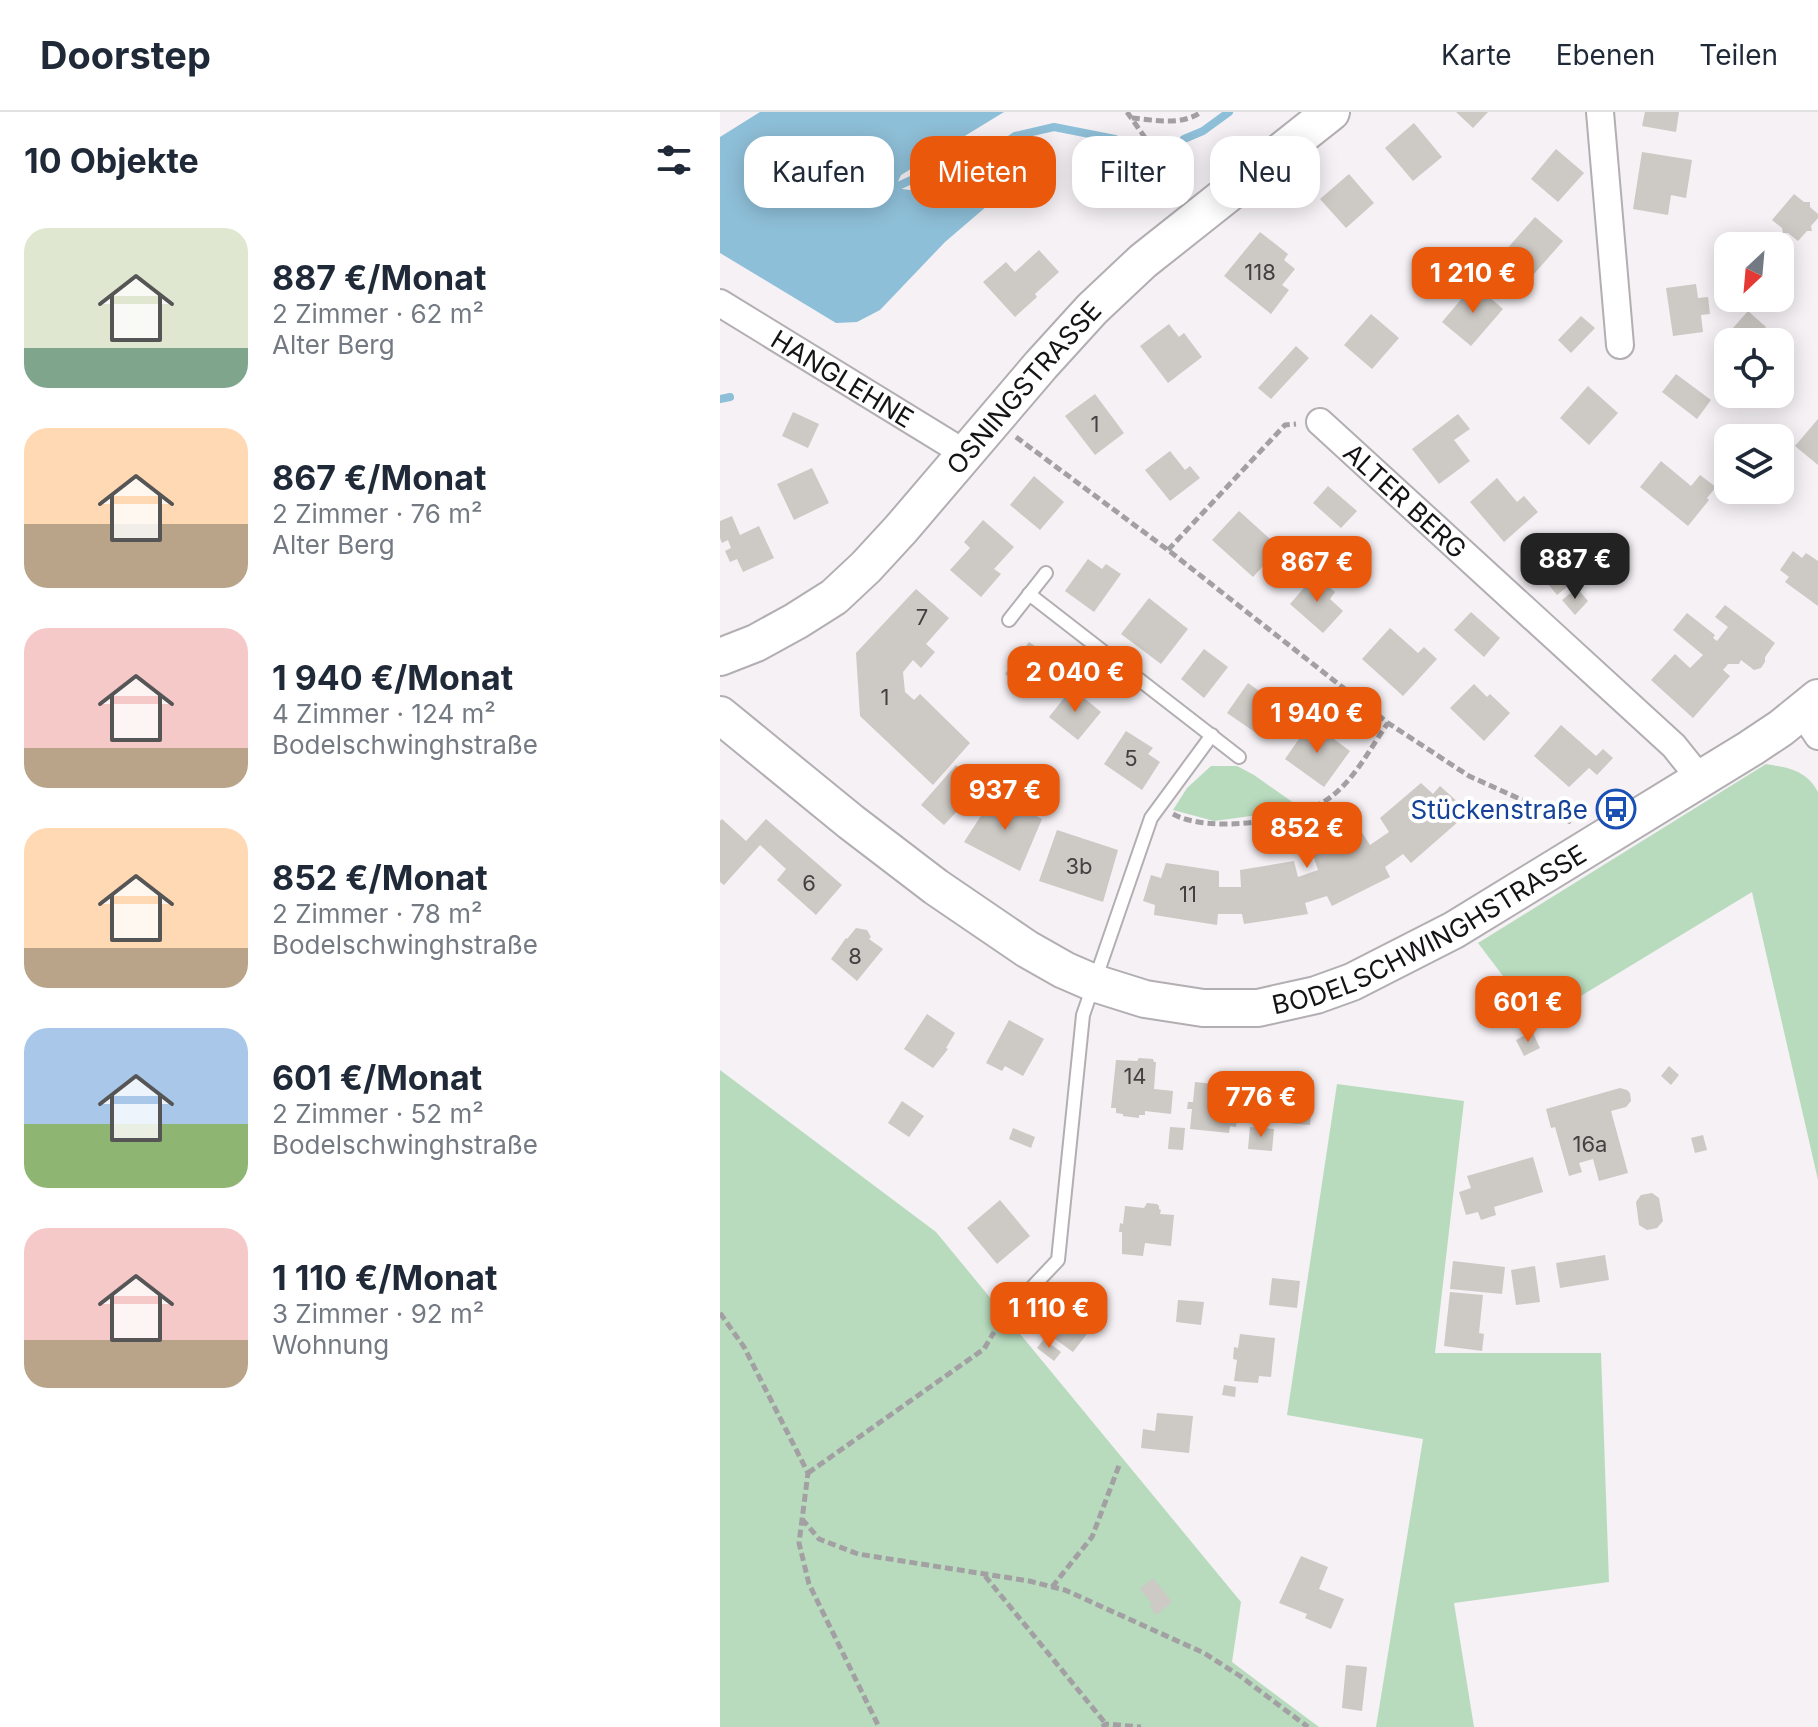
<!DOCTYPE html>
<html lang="de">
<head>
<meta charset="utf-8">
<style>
  body { margin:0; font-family:Inter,sans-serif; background:#f6f6f7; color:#1f2937; height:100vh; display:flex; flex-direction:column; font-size:30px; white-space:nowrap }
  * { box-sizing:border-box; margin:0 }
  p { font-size:26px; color:#747a83 }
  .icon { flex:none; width:44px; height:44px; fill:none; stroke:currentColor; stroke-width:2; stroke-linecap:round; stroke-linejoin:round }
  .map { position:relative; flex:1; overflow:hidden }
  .drawer { display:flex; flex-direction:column; background:#fff; width:720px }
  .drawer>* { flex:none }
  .top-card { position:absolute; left:24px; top:24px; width:760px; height:72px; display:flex; gap:16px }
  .needle { width:52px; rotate:206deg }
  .tools { position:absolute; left:994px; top:120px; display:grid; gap:16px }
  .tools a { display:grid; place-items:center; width:80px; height:80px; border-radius:16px; background:#fff; box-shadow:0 4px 20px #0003; font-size:40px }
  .price { position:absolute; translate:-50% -68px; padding:0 18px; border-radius:16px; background:#ea580c; color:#fff; font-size:26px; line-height:52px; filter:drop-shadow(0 2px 4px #0008) }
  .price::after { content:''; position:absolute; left:50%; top:48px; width:24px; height:18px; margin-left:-12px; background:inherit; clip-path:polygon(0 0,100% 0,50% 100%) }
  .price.on { background:#222; color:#fff }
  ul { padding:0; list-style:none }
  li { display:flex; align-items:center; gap:24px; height:200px; padding:0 24px }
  li span { display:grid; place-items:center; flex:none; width:224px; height:160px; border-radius:24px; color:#555 }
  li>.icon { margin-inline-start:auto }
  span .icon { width:96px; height:96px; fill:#fffc; stroke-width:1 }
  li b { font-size:34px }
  h2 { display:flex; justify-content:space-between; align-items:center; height:96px; padding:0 24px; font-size:34px }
  .pill { padding:0 28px; border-radius:24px; background:#fff; box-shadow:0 4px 20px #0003; font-size:28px; line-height:72px }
  .pill.on { background:#ea580c; color:#fff }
  header { display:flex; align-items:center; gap:48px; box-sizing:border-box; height:112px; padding:0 40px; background:#fff; border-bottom:2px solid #e0e1e3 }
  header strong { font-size:38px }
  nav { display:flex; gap:44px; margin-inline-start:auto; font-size:28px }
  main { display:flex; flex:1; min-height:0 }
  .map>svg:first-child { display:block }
  .green { fill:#b8dbbe }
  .water { fill:#8ebfd8 }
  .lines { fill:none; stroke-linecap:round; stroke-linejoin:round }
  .stream { stroke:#8ebfd8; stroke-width:8 }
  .building { fill:#cdc9c5 }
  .lane-casing { stroke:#b2aeb2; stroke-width:16 }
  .street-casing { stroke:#b2aeb2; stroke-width:30 }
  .secondary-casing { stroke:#b2aeb2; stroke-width:40 }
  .path { stroke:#a3a0a3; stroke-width:5; stroke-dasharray:8 4; stroke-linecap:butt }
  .lane { stroke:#fff; stroke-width:12 }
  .street { stroke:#fff; stroke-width:26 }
  .secondary { stroke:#fff; stroke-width:36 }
  .labels { text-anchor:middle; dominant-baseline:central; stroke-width:8; stroke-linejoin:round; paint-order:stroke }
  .number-label { font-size:22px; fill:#434041 }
  .street-label { font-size:26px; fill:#151315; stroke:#fff }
  .transit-label { font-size:26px; fill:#164399; stroke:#fff; text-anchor:end }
</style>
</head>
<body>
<header>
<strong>Doorstep</strong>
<nav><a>Karte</a><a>Ebenen</a><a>Teilen</a></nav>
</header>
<main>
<section class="drawer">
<h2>10 Objekte<svg class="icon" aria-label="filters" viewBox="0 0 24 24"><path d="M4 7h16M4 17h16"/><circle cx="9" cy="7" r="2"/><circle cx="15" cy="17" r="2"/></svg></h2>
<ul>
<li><span style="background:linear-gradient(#dfe7d0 75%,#7fa58c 0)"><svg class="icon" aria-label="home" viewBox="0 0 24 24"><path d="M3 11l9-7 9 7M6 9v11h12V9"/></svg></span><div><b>887 €/Monat</b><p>2 Zimmer · 62 m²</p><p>Alter Berg</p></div></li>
<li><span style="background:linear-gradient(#ffd9b3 60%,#b9a48a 0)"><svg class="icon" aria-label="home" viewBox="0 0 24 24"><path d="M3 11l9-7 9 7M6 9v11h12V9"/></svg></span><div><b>867 €/Monat</b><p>2 Zimmer · 76 m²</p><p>Alter Berg</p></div></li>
<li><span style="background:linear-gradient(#f6c9c9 75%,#b9a48a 0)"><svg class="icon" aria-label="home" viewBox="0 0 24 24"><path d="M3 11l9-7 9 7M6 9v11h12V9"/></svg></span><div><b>1 940 €/Monat</b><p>4 Zimmer · 124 m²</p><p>Bodelschwinghstraße</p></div></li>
<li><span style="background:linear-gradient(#ffd9b3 75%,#b9a48a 0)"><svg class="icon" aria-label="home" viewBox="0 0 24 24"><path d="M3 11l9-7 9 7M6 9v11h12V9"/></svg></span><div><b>852 €/Monat</b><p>2 Zimmer · 78 m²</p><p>Bodelschwinghstraße</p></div></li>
<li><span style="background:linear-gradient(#a9c7e8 60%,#8fb573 0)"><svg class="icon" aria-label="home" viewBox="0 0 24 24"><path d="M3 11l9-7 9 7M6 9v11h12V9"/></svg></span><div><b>601 €/Monat</b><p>2 Zimmer · 52 m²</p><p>Bodelschwinghstraße</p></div></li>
<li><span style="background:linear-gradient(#f6c9c9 70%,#b9a48a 0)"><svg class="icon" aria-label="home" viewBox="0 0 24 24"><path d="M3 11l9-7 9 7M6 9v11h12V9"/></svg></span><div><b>1 110 €/Monat</b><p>3 Zimmer · 92 m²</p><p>Wohnung</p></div></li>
</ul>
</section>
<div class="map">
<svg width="1098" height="1615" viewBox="0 0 1098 1615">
  <rect width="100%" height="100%" fill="#f5f1f5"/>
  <g class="green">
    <path d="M 1046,652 C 1069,656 1086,658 1098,680 L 1098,1068 L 1032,780 L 818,910 L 758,831 Z"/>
    <polygon points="491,654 517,654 534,663 578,694 531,704 494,709 453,698 467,676"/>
    <polygon points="0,958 216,1120 521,1490 512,1550 599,1615 0,1615"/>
    <polygon points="617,972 744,989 715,1241 881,1241 889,1470 734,1491 754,1615 656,1615 703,1327 567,1303"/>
  </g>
  <polygon class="water" points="40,0 284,0 181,63 176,74 182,77 198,79 241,61 253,49 281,44 286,56 275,70 283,83 267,94 225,130 160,198 137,210 116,211 0,141 0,25"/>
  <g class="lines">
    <g class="stream">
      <polyline points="464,27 483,19 509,0"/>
      <path d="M 167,80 C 193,64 233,56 251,31 L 286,30 L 295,24 L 334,15 L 395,27"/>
      <polyline points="0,287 10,285"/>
    </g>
  </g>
  <g class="building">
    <polygon points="736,0 768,0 753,16"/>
    <polygon points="925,0 959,0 956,20 922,14"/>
    <polygon points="694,11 722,45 693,69 665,36"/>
    <polygon points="836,37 864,61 838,90 811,67"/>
    <polygon points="922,40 972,48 966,86 951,83 948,103 913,97"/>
    <polygon points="629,62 654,91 626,116 600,87"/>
    <polygon points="1074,82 1084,90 1090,90 1090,95 1098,102 1098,106 1091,114 1092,119 1087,119 1078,129 1068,121 1063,121 1062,116 1052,108"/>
    <polygon points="815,105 843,129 798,180 771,155"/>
    <polygon points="540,120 568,142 564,148 575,157 562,173 569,178 551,202 504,164"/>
    <polygon points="319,138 339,160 315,182 317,185 295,205 263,170 286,150 295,160"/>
    <polygon points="754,172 783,197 751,234 722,210"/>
    <polygon points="976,172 978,186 988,185 990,202 981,203 983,220 953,224 946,176"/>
    <polygon points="1028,199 1046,215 1032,230 1029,230 1013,216"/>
    <polygon points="651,202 679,226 652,257 624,233"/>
    <polygon points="861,204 875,216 851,241 838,228"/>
    <polygon points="449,212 459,225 464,221 482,245 448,271 420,234"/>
    <polygon points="576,234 589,246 551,287 538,276"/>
    <polygon points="956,262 991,288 977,307 942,280"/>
    <polygon points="868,274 898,301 869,333 840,306"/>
    <polygon points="375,282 404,321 375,343 345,304"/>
    <polygon points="73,300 99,312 88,336 62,324"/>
    <polygon points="738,302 750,317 734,328 750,349 719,372 692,337"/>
    <polygon points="1098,307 1098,353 1075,334"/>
    <polygon points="450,339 465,358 470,354 480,366 450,389 425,358"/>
    <polygon points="941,349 971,374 980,363 996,375 987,386 989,388 968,414 920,375"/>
    <polygon points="92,356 109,391 74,408 57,372"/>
    <polygon points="314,364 344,390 320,418 290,393"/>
    <polygon points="777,366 797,390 804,384 818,400 784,430 750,390"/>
    <polygon points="608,374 637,399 621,416 593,391"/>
    <polygon points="519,399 560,436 533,465 492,428"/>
    <polygon points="12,404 20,423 39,414 54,446 23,460 17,447 10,450 5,439 11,436 8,428 2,431 0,426 0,409"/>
    <polygon points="263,408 294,435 274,457 281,462 261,485 230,458 250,436 244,430"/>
    <polygon points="838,431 852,446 862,438 874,453 837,483 812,452"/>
    <polygon points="1073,439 1082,446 1086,441 1098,449 1098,494 1065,470 1069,465 1060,458"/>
    <polygon points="368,447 382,457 386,452 401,462 374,500 345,479"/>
    <polygon points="595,463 615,480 610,487 623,499 603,521 570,492"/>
    <polygon points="857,476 868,489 855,503 842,488"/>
    <polygon points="196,477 229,506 206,532 215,540 201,556 193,548 183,560 185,580 194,588 200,582 250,631 213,673 140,604 136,541"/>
    <polygon points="429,486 468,517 441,552 401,522"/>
    <polygon points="1005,493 1055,531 1045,545 1045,550 1041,556 1034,558 1021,548 1019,552 1008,552 1003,558 1010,564 973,606 931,568 955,542 970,556 983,543 953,518 967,501 995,523 993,526 997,529 1008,515 995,505"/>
    <polygon points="751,500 780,526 764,545 734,518"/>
    <polygon points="670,516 698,541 704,535 717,547 683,584 642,547"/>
    <polygon points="309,530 337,550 313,583 285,562"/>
    <polygon points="484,537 508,555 484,586 461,567"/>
    <polygon points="528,571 563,596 542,625 507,601"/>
    <polygon points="754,572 767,585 770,582 790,601 764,629 730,596"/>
    <polygon points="352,576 381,600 358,628 329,605"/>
    <polygon points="591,610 630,639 604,675 565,647"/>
    <polygon points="841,613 876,644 883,637 893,646 877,663 869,656 849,675 814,644"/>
    <polygon points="406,619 433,636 428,642 440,650 422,678 384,652"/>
    <polygon points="236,653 260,675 224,713 201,693"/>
    <polygon points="701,671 713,682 720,674 740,692 732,701 739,709 691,751 683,742 665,755 670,765 612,794 607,784 585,791 588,802 524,812 522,802 498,802 497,813 434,803 435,793 423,789 431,763 441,766 446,751 499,759 499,775 521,775 520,758 574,749 578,765 598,758 593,743 641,719 650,733 669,720 660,706"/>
    <polygon points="275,682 322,707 300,759 244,730"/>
    <polygon points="2,707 26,729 46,707 122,773 96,803 57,768 66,757 40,733 4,773 0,770 0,709"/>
    <polygon points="337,718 398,738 383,790 319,769"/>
    <polygon points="136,816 147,818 151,825 149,827 163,837 137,869 111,847 126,826 127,827"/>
    <polygon points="207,902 235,921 226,936 228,937 213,956 184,937"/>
    <polygon points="289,908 324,927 303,964 285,954 282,959 266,951"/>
    <polygon points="812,919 820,936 804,944 796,928"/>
    <polygon points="419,946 433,947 434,950 436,950 434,977 453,979 451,1002 425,999 425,1003 419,1003 419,1006 403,1004 403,1002 396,1001 396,996 391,996 396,948 417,949"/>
    <polygon points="949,954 959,963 951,973 941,964"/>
    <polygon points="558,965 594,968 590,1013 554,1010"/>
    <polygon points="475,970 514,974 511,1007 517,1008 516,1015 510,1014 509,1021 470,1017 472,997 467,997 468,990 473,990"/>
    <polygon points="900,976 907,978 910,981 911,989 906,995 891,999 908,1061 879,1069 873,1047 859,1051 862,1060 849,1064 835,1015 831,1016 826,997"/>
    <polygon points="182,989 204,1004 189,1025 168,1011"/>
    <polygon points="450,1015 465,1016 463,1038 448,1037"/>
    <polygon points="530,1015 554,1017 552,1039 528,1037"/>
    <polygon points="293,1016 315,1025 311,1036 289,1027"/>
    <polygon points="983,1023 987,1038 975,1041 971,1026"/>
    <polygon points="813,1045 823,1080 774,1095 776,1103 761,1108 758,1100 746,1103 739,1080 751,1076 747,1064"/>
    <polygon points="932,1081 939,1086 943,1109 937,1116 927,1118 919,1113 916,1090 921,1083"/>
    <polygon points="280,1088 310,1124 277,1152 247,1116"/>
    <polygon points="427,1091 437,1092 439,1094 439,1097 441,1098 440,1102 454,1103 451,1134 425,1131 423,1144 402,1142 402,1120 399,1120 400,1111 403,1112 405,1094 424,1096"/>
    <polygon points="885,1143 889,1168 840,1176 836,1151"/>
    <polygon points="733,1149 785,1155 782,1182 730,1177"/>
    <polygon points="815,1154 820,1190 796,1193 791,1158"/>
    <polygon points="552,1166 580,1169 577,1196 549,1193"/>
    <polygon points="730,1180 763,1183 759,1221 764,1222 762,1239 724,1234"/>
    <polygon points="458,1188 484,1190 481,1213 456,1210"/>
    <polygon points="345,1199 360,1210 361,1207 370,1214 369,1216 370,1218 353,1240 328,1222"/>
    <polygon points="520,1222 555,1226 551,1265 539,1264 538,1271 514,1269 517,1248 513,1247 514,1235 518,1236"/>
    <polygon points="324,1227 341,1240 334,1249 317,1236"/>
    <polygon points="504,1273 516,1275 515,1285 502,1283"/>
    <polygon points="437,1301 473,1304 469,1341 421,1336 423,1317 435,1319"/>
    <polygon points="581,1444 608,1455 599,1477 624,1487 611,1517 585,1506 587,1502 559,1491"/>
    <polygon points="433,1466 452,1490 436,1503 429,1494 432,1492 420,1477"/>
    <polygon points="626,1553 647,1555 642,1599 622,1596"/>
  </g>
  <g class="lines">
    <g class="lane-casing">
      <g id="lane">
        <polyline points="309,482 519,645"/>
        <polyline points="289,508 326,461"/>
        <polyline points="283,1206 338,1148 363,903 431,706 492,623"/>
      </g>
    </g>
    <g class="street-casing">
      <g id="street">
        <polyline points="880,0 900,233"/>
        <path id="s1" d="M 0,191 L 246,342"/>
        <path id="s2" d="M 600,310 L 954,634 L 970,654 L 978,668"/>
        <polyline points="1082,600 1098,624"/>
      </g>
    </g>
    <g class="secondary-casing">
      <g id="secondary">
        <path id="s3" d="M 0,545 L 36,531 L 76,509 L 114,485 L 146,455 L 181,417 L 321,253 L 372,197 L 423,149 L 611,0"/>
        <path id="s4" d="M 0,603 L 131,710 L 216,775 L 307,837 L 344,858 L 374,871 L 425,887 L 483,896 L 538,896 L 596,883 L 632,870 L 734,818 L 1031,636 L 1061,616 L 1098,586"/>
      </g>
    </g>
    <g class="path">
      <polyline points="407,0 464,81"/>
      <path d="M 412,6 C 434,8 462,14 481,0"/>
      <polyline points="296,325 448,438 668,611 749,664 851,710"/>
      <polyline points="448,438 565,313 576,312"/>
      <path d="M 453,702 C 488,722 581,710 612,684 C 636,665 651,635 668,611"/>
      <polyline points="0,1201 24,1235 88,1361 79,1431 89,1472 159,1615"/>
      <polyline points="88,1361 264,1237 274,1220"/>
      <polyline points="82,1407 99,1427 138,1442 309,1469 345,1478 484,1541 520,1564 588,1615"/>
      <polyline points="265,1464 386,1612"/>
      <polyline points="332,1475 372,1425 400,1351"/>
      <polyline points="382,1615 386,1612 421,1615"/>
    </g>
    <use href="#lane" class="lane"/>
    <use href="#street" class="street"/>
    <use href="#secondary" class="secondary"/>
  </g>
  <defs>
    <g id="bus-ring" transform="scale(2)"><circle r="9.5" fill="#fff" stroke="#1a4fb4" stroke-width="1.5"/><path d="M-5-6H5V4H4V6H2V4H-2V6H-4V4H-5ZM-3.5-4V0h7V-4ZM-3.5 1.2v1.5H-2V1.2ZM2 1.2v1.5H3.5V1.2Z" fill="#1a4fb4"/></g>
  </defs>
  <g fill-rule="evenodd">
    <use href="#bus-ring" x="896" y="697"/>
  </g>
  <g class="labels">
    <g class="number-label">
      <text x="540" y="160">118</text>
      <text x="375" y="312">1</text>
      <text x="202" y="505">7</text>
      <text x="165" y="585">1</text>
      <text x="411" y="646">5</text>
      <text x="359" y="754">3b</text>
      <text x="89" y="771">6</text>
      <text x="468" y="782">11</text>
      <text x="135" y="844">8</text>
      <text x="415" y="964">14</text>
      <text x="870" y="1032">16a</text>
    </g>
    <g class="street-label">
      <text stroke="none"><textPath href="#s1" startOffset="144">HANGLEHNE</textPath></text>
      <text stroke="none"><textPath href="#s3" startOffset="412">OSNINGSTRASSE</textPath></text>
      <text stroke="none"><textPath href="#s2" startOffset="116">ALTER BERG</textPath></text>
      <text stroke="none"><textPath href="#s4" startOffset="818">BODELSCHWINGHSTRASSE</textPath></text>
    </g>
    <g class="transit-label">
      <text x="868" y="697">Stückenstraße</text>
    </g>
  </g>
</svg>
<div class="tools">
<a><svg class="needle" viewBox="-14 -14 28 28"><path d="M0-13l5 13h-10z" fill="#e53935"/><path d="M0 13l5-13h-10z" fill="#747a83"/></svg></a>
<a><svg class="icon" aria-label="locate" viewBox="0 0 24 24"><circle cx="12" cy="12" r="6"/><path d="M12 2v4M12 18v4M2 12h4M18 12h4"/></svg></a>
<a><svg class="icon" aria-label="layers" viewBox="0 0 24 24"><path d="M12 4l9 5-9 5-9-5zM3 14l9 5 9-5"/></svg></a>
</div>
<b class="price" style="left:753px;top:203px">1 210 €</b>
<b class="price on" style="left:855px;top:489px">887 €</b>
<b class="price" style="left:597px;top:492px">867 €</b>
<b class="price" style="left:355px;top:602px">2 040 €</b>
<b class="price" style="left:597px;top:643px">1 940 €</b>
<b class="price" style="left:285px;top:720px">937 €</b>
<b class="price" style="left:587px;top:758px">852 €</b>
<b class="price" style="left:808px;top:932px">601 €</b>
<b class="price" style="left:541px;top:1027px">776 €</b>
<b class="price" style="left:329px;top:1238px">1 110 €</b>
<div class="top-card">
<a class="pill">Kaufen</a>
<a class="pill on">Mieten</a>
<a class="pill">Filter</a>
<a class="pill">Neu</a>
</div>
</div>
</main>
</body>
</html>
